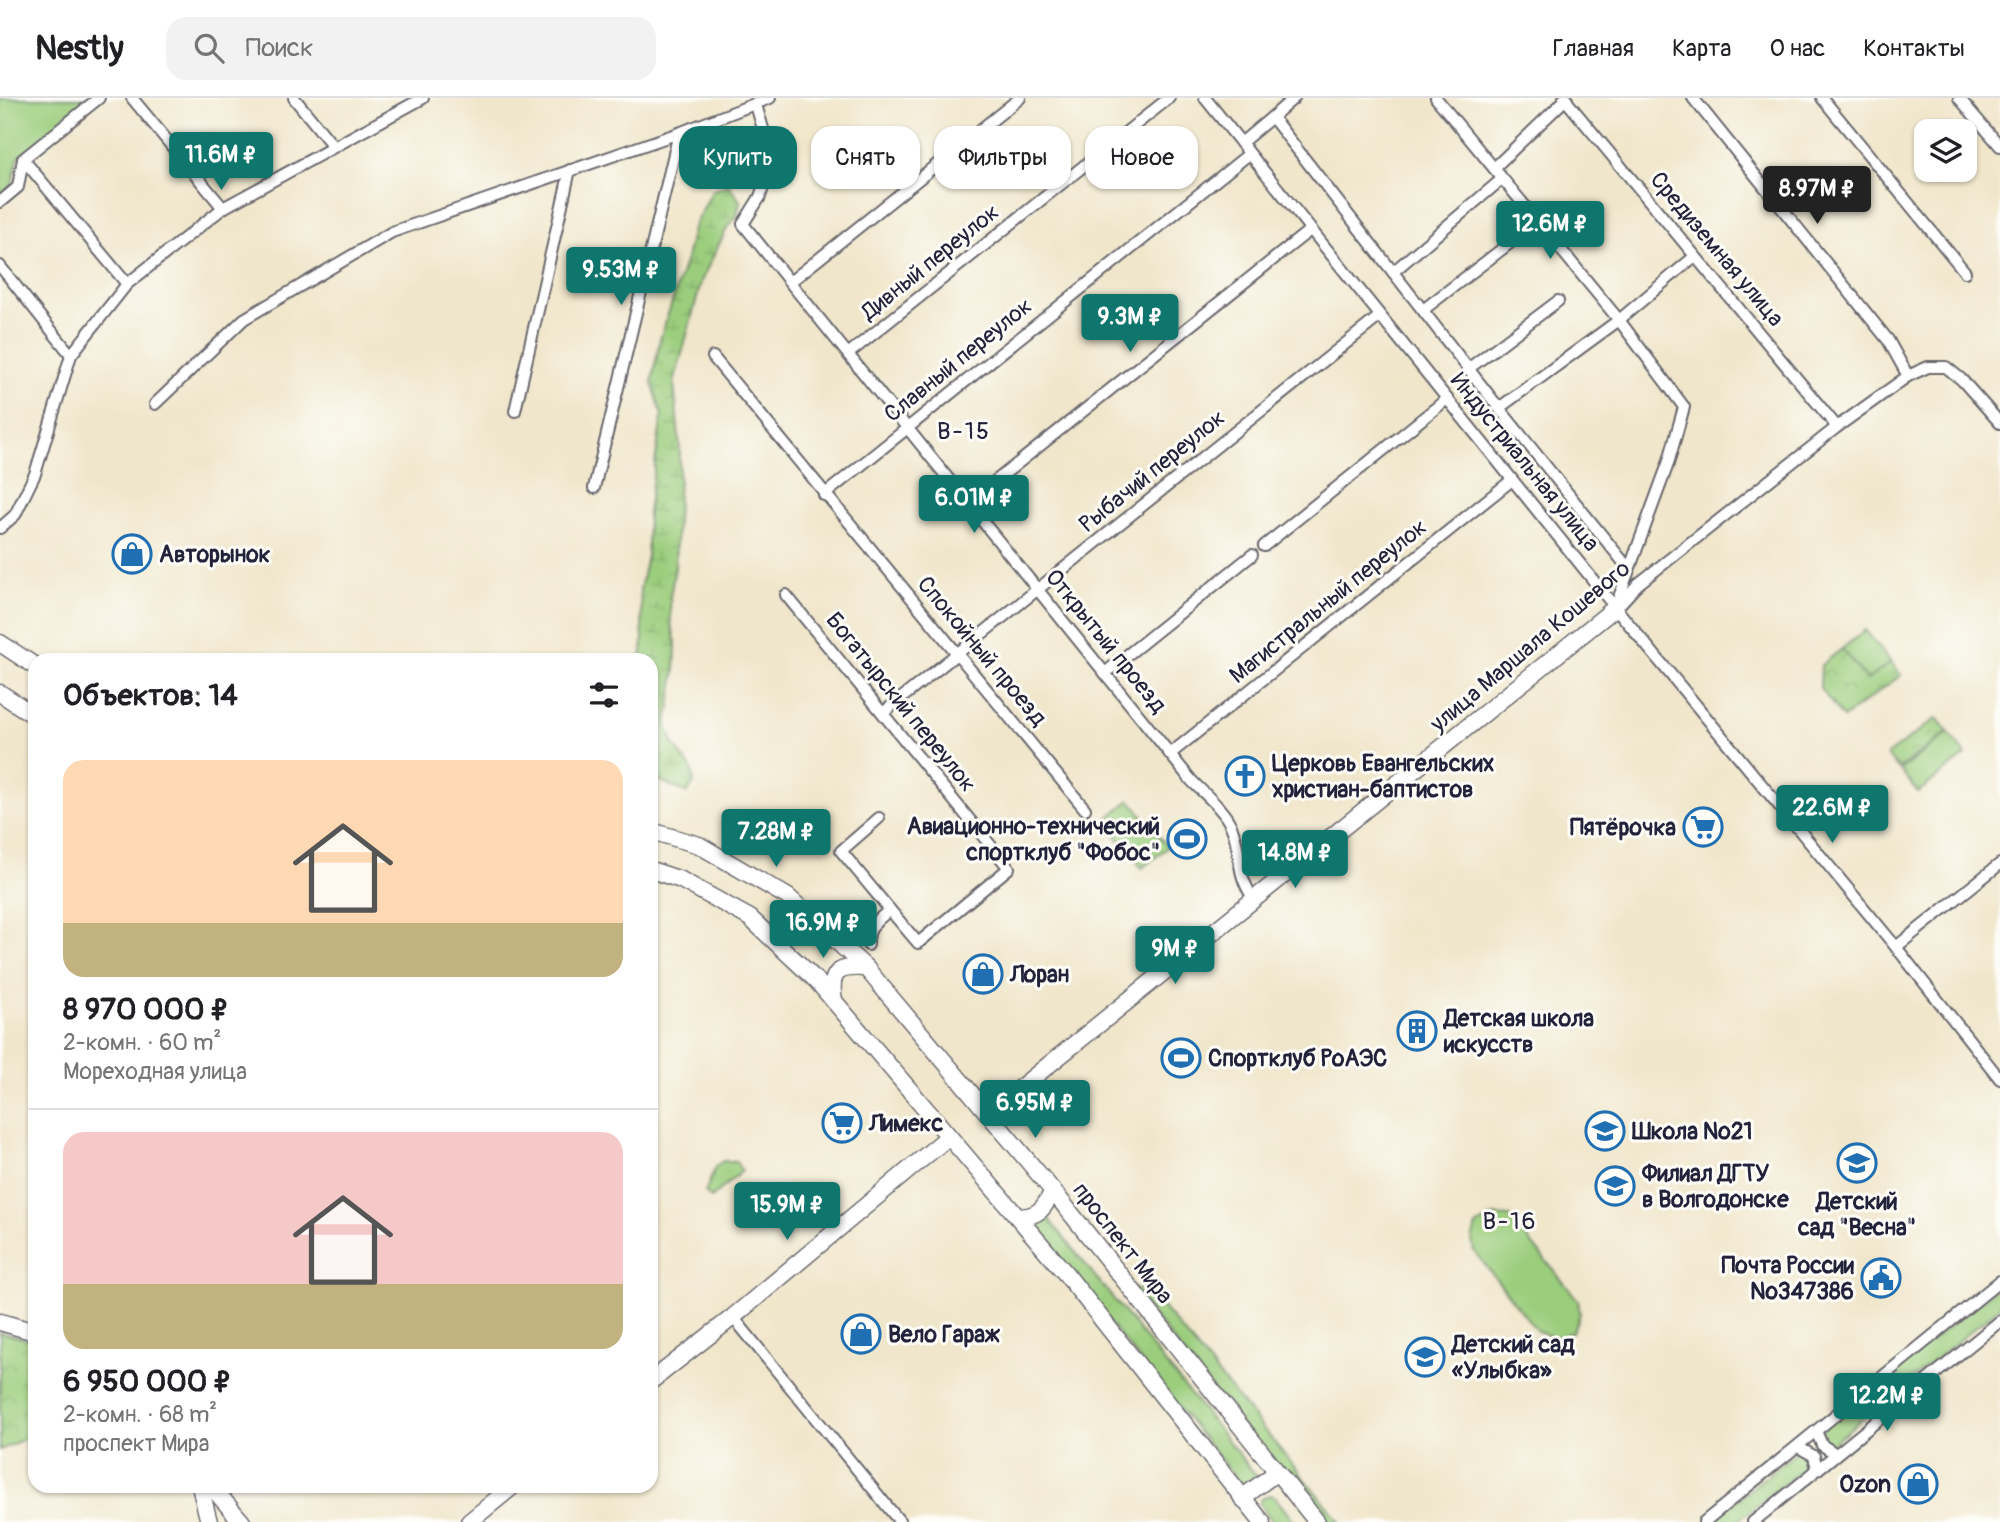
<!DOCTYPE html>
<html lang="ru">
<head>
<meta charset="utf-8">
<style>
  body { margin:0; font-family:Pangolin,sans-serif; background:#f2f2f2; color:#202124; height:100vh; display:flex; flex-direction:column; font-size:26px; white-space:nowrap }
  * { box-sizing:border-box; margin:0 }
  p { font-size:23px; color:#757577 }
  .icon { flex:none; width:38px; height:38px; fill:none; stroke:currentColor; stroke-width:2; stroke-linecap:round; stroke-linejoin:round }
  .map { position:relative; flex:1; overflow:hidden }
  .side { position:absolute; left:28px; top:555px; width:630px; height:840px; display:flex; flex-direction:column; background:#fff; border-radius:21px; box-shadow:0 2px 5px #0004 }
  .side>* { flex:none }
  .banner { position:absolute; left:679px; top:28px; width:665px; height:63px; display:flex; gap:14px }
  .tools { position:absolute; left:1914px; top:21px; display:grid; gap:14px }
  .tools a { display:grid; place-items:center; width:63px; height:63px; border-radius:14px; background:#fff; box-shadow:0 2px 5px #0004; font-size:35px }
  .price { position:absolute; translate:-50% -60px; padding:0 16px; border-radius:7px; background:#0f766e; color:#fff; font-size:23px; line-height:46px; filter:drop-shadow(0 2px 4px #0008) }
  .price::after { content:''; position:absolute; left:50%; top:42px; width:21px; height:16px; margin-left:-10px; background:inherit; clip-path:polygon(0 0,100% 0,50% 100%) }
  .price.active { background:#222; color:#fff }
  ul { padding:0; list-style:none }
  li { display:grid; align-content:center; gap:14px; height:371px; padding:0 35px }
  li+li { border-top:2px solid #e0e0e0 }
  li span { display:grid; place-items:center; height:217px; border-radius:21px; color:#555 }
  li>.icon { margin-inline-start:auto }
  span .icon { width:126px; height:126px; fill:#fffc; stroke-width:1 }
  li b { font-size:30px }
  h2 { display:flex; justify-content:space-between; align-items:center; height:84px; padding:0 35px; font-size:30px }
  .tag { padding:0 24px; border-radius:21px; background:#fff; box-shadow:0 2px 5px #0004; font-size:24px; line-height:63px }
  .tag.active { background:#0f766e; color:#fff }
  header { display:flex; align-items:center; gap:42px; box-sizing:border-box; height:98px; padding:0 35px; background:#fff; border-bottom:2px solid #e0e0e0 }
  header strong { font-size:33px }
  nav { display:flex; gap:38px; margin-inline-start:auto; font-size:24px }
  .search { width:490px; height:63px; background:#f2f2f2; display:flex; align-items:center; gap:18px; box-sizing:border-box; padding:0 24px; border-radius:21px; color:#757577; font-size:26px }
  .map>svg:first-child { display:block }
  .grass { fill:#9bcd7d; stroke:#5e785c; stroke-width:2 }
  .wetland { fill:url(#wetland-marsh); stroke:#5e785c; stroke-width:2 }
  .park { fill:url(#park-crowns); stroke:#5e785c; stroke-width:2 }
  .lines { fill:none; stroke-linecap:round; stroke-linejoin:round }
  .street-casing { stroke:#6a676d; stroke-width:14 }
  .secondary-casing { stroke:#6a676d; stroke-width:19 }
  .street { stroke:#fff; stroke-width:10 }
  .secondary { stroke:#fff; stroke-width:16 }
  .labels { text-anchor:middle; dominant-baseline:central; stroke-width:6; stroke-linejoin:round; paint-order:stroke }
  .street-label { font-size:23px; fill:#22223b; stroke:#fdfcf7 }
  .poi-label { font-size:23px; font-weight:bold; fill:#22223b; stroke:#fdfcf7; text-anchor:start }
  .neighbourhood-label { font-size:24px; letter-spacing:2px; fill:#22223b; stroke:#fdfcf7 }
</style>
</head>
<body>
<header>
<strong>Nestly</strong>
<div class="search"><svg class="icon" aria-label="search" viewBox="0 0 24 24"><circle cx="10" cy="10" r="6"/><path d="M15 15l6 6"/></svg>Поиск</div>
<nav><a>Главная</a><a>Карта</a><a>О нас</a><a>Контакты</a></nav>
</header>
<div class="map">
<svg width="2000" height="1424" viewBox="0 0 2000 1424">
  <defs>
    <pattern id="wetland-marsh" width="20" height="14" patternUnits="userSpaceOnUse" patternTransform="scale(1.75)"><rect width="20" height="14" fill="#9bcd7d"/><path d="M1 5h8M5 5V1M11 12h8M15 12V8" fill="none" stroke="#85b06d"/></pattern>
    <pattern id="park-crowns" width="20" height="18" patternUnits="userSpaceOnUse" patternTransform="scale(1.75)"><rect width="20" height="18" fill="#9bcd7d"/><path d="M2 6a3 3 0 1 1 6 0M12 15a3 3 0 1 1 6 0" fill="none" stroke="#85b06d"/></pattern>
  </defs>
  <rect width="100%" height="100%" fill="#fdfcf7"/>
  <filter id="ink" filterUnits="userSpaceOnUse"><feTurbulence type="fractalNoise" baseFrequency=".0143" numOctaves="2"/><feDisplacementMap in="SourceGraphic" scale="14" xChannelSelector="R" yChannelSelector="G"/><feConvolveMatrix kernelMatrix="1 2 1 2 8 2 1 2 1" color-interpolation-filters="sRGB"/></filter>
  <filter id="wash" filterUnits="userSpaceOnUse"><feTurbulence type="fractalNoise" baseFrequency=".00686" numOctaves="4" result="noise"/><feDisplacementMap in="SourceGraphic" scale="28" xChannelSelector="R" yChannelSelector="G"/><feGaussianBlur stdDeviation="1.57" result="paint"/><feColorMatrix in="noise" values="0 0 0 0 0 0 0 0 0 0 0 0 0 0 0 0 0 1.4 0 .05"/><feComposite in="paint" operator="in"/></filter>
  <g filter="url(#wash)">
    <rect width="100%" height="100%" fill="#f0e6cb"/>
    <g class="grass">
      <polygon points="0,0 92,0 18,60 12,87 0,97"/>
      <polygon points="1865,532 1891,564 1867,582 1842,551"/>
      <polygon points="1949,635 1966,657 1918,694 1900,672"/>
      <polygon points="1130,702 1168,749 1142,770 1104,723"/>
      <polygon points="1044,1115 1257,1379 1255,1383 1243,1389 1028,1125 1040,1122"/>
      <polygon points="1494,1118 1510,1119 1578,1202 1580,1216 1572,1234 1556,1240 1537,1233 1474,1153 1472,1142 1476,1128"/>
      <polygon points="2000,1187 2000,1209 1830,1347 1825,1345 1821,1333"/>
      <polygon points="1131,1190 1151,1195 1340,1424 1319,1424"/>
      <polygon points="1797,1353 1809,1361 1810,1365 1737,1424 1710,1424"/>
      <polygon points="1268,1397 1274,1398 1295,1424 1273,1424 1260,1407 1260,1402"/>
    </g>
    <polygon class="wetland" points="728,86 740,103 737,118 727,130 702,181 674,285 680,352 675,470 670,499 671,526 676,544 675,574 667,628 673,645 692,672 694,685 687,695 660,683 651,672 651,562 641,562 643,542 640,491 647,458 648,414 662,318 652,284 660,241 686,161 693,130 712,93"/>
    <g class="park">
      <polygon points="1842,551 1867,582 1891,564 1901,577 1843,620 1820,590 1821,567"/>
      <polygon points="1937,620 1948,634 1898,671 1887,657"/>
      <polygon points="723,1063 735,1063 742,1073 711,1100 705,1094 716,1068"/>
      <polygon points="0,1234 35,1244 35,1336 0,1352"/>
    </g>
  </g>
  <g filter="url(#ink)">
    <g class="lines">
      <g class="street-casing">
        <g id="street">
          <polyline points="132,0 223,110"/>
          <polyline points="294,0 333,48"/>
          <polyline points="1205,0 1614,508 1896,849 2000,981"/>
          <polyline points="1436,0 1619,222 1684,309 1668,366 1615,510"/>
          <polyline points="1564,0 1837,329"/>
          <polyline points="1693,0 1888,242 1908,278"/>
          <polyline points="1822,0 1965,174"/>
          <polyline points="1959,0 2000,48"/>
          <path d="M 756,7 L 772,61 L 760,99 L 743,126 L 1191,682 C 1204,696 1223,710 1231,728 C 1243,754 1234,774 1254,801"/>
          <polyline points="1272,19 1294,0"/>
          <polyline points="1241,45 1272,19 1499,310"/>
          <polyline points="23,61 127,186"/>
          <polyline points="1494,70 1567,0"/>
          <polyline points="0,104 18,89 23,61 99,0"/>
          <polyline points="0,168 71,257"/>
          <polyline points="1393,174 1502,81"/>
          <polyline points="790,184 1020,0"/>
          <polyline points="1423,212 1510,145"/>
          <polyline points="848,256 1169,0"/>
          <polyline points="713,259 1085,711"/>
          <polyline points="1468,271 1558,203"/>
          <polyline points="155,306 244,221 392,134 679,35 770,0"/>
          <polyline points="515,313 570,72"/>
          <polyline points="594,390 679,35"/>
          <polyline points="824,397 1249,56"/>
          <polyline points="968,405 1310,132"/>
          <polyline points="0,430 15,417 35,376 71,257 127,186 223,110 423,0"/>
          <polyline points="1264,448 1447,301"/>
          <polyline points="1629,471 1499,310 1619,222 1695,158"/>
          <polyline points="786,497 1009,770 918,845 890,812"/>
          <polyline points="1620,506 1638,486 1837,329 1908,278 1928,269 1946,269 1962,282 2000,325"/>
          <polyline points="1105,575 1252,457"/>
          <polyline points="884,614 1380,218"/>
          <polyline points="1170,656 1512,382"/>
          <path d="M 868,847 C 867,829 877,822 890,812 L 841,753 L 879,720"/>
          <polyline points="1896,849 2000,766"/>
          <polyline points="733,1219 900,1424"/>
          <polyline points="1816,1333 1822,1347 1836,1356"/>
          <polyline points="1798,1349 1814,1358 1817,1371"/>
          <polyline points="1704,1424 2000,1183"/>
          <polyline points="1753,1424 2000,1223"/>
        </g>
      </g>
      <g class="secondary-casing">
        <g id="secondary">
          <polyline points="0,545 35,568"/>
          <polyline points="0,595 35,618"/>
          <polyline points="651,733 699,747 788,799 866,870 1053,1093 1317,1424"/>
          <polyline points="651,772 681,782 750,820 817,883 1066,1176 1262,1424"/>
          <path d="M 834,903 C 829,873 838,868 866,870"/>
          <polyline points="989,1015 1615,510"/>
          <path d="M 1018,1119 C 1039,1119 1044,1110 1053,1093"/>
          <polyline points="0,1224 35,1234"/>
          <polyline points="651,1283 733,1219 948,1039"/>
          <polyline points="200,1388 209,1424"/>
          <polyline points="211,1388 242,1424"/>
          <polyline points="1242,1400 1277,1374"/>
          <polyline points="469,1424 513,1388"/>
        </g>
      </g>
      <use href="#street" class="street"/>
      <use href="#secondary" class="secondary"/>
    </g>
  </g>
  <defs>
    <g id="shop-ring" transform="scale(2.0125)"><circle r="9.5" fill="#fdfcf7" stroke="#1f6fb2" stroke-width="1.5"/><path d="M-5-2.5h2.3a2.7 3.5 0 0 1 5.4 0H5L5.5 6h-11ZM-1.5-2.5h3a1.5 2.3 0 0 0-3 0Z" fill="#1f6fb2"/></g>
    <g id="church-ring" transform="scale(2.0125)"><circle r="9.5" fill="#fdfcf7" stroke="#1f6fb2" stroke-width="1.5"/><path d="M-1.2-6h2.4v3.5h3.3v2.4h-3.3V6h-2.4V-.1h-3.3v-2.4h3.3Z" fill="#1f6fb2"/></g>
    <g id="supermarket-ring" transform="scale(2.0125)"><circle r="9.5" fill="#fdfcf7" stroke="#1f6fb2" stroke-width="1.5"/><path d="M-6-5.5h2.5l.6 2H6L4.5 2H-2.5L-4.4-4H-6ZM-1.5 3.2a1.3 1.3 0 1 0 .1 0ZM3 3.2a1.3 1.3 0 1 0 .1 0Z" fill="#1f6fb2"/></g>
    <g id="stadium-ring" transform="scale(2.0125)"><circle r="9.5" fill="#fdfcf7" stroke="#1f6fb2" stroke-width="1.5"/><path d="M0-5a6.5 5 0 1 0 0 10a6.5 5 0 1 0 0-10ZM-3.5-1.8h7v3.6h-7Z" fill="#1f6fb2"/></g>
    <g id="building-ring" transform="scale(2.0125)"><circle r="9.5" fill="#fdfcf7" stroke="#1f6fb2" stroke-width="1.5"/><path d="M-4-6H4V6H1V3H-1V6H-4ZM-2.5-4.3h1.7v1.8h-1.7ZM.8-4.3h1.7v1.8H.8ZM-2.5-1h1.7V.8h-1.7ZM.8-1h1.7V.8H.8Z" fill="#1f6fb2"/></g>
    <g id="school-ring" transform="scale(2.0125)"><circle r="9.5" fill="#fdfcf7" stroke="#1f6fb2" stroke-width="1.5"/><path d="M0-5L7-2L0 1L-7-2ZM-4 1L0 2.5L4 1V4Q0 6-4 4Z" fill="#1f6fb2"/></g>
    <g id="civic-ring" transform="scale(2.0125)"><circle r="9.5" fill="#fdfcf7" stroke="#1f6fb2" stroke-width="1.5"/><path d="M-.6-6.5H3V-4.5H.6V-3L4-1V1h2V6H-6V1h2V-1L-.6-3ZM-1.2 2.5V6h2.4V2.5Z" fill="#1f6fb2"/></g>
  </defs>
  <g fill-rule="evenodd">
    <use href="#shop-ring" x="132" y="456"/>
    <use href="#church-ring" x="1245" y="678"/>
    <use href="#supermarket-ring" x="1703" y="729"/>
    <use href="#stadium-ring" x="1187" y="741"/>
    <use href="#shop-ring" x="983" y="876"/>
    <use href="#building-ring" x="1417" y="933"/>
    <use href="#stadium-ring" x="1181" y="960"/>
    <use href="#supermarket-ring" x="842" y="1025"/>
    <use href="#school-ring" x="1605" y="1033"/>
    <use href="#school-ring" x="1857" y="1065"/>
    <use href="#school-ring" x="1615" y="1088"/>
    <use href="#civic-ring" x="1881" y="1180"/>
    <use href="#shop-ring" x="861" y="1236"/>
    <use href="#school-ring" x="1425" y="1259"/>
    <use href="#shop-ring" x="1918" y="1386"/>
  </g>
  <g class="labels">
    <g class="street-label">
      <text transform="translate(1717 151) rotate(50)">Средиземная улица</text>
      <text transform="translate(930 164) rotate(-39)">Дивный переулок</text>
      <text transform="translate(958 262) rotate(-39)">Славный переулок</text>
      <text transform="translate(1525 364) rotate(51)">Индустриальная улица</text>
      <text transform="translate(1152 373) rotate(-39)">Рыбачий переулок</text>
      <text transform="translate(1328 503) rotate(-39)">Магистральный переулок</text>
      <text transform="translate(1106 543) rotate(51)">Открытый проезд</text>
      <text transform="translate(1530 548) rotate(-40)">улица Маршала Кошевого</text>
      <text transform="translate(982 553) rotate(50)">Спокойный проезд</text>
      <text transform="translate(901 604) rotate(51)">Богатырский переулок</text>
      <text transform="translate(1123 1145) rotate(52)">проспект Мира</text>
    </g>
    <g class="poi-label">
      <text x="159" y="456">Авторынок</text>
      <text x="1272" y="665">Церковь Евангельских<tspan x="1272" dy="26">христиан-баптистов</tspan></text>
      <text x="1160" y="728" text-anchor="end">Авиационно-технический<tspan x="1160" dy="26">спортклуб "Фобос"</tspan></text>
      <text x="1676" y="729" text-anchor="end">Пятёрочка</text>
      <text x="1010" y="876">Лоран</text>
      <text x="1444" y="920">Детская школа<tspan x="1444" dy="26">искусств</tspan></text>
      <text x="1208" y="960">Спортклуб РоАЭС</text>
      <text x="869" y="1025">Лимекс</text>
      <text x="1632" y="1033">Школа №21</text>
      <text x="1642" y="1075">Филиал ДГТУ<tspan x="1642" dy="26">в Волгодонске</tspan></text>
      <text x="1857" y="1103" text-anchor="middle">Детский<tspan x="1857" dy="26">сад "Весна"</tspan></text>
      <text x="1854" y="1167" text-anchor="end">Почта России<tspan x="1854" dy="26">№347386</tspan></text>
      <text x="888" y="1236">Вело Гараж</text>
      <text x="1452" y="1246">Детский сад<tspan x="1452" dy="26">«Улыбка»</tspan></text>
      <text x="1891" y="1386" text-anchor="end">Ozon</text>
    </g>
    <g class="neighbourhood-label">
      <text x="964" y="333">В-15</text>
      <text x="1510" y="1123">В-16</text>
    </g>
  </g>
</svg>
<div class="tools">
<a><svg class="icon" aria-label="layers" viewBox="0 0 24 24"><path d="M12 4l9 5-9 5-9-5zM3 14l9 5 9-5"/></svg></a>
</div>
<b class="price" style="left:221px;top:94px">11.6M ₽</b>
<b class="price active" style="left:1817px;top:128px">8.97M ₽</b>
<b class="price" style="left:1550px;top:163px">12.6M ₽</b>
<b class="price" style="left:621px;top:209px">9.53M ₽</b>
<b class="price" style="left:1130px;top:256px">9.3M ₽</b>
<b class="price" style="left:974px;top:437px">6.01M ₽</b>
<b class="price" style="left:1832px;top:747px">22.6M ₽</b>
<b class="price" style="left:776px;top:771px">7.28M ₽</b>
<b class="price" style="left:1295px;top:792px">14.8M ₽</b>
<b class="price" style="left:823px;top:862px">16.9M ₽</b>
<b class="price" style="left:1175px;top:888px">9M ₽</b>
<b class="price" style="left:1035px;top:1042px">6.95M ₽</b>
<b class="price" style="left:787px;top:1144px">15.9M ₽</b>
<b class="price" style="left:1887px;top:1335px">12.2M ₽</b>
<div class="banner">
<a class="tag active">Купить</a>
<a class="tag">Снять</a>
<a class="tag">Фильтры</a>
<a class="tag">Новое</a>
</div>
<section class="side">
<h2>Объектов: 14<svg class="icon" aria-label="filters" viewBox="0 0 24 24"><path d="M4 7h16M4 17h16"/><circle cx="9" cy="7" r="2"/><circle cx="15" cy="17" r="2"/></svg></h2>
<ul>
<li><span style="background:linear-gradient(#ffd9b3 75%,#c2b280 0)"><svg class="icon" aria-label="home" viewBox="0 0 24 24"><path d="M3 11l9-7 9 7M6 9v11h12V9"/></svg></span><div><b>8 970 000 ₽</b><p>2-комн. · 60 m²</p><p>Мореходная улица</p></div></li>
<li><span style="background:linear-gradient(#f6c9c9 70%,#c2b280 0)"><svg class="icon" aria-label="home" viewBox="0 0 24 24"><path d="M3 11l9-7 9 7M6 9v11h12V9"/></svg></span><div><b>6 950 000 ₽</b><p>2-комн. · 68 m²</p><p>проспект Мира</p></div></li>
</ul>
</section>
</div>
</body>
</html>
